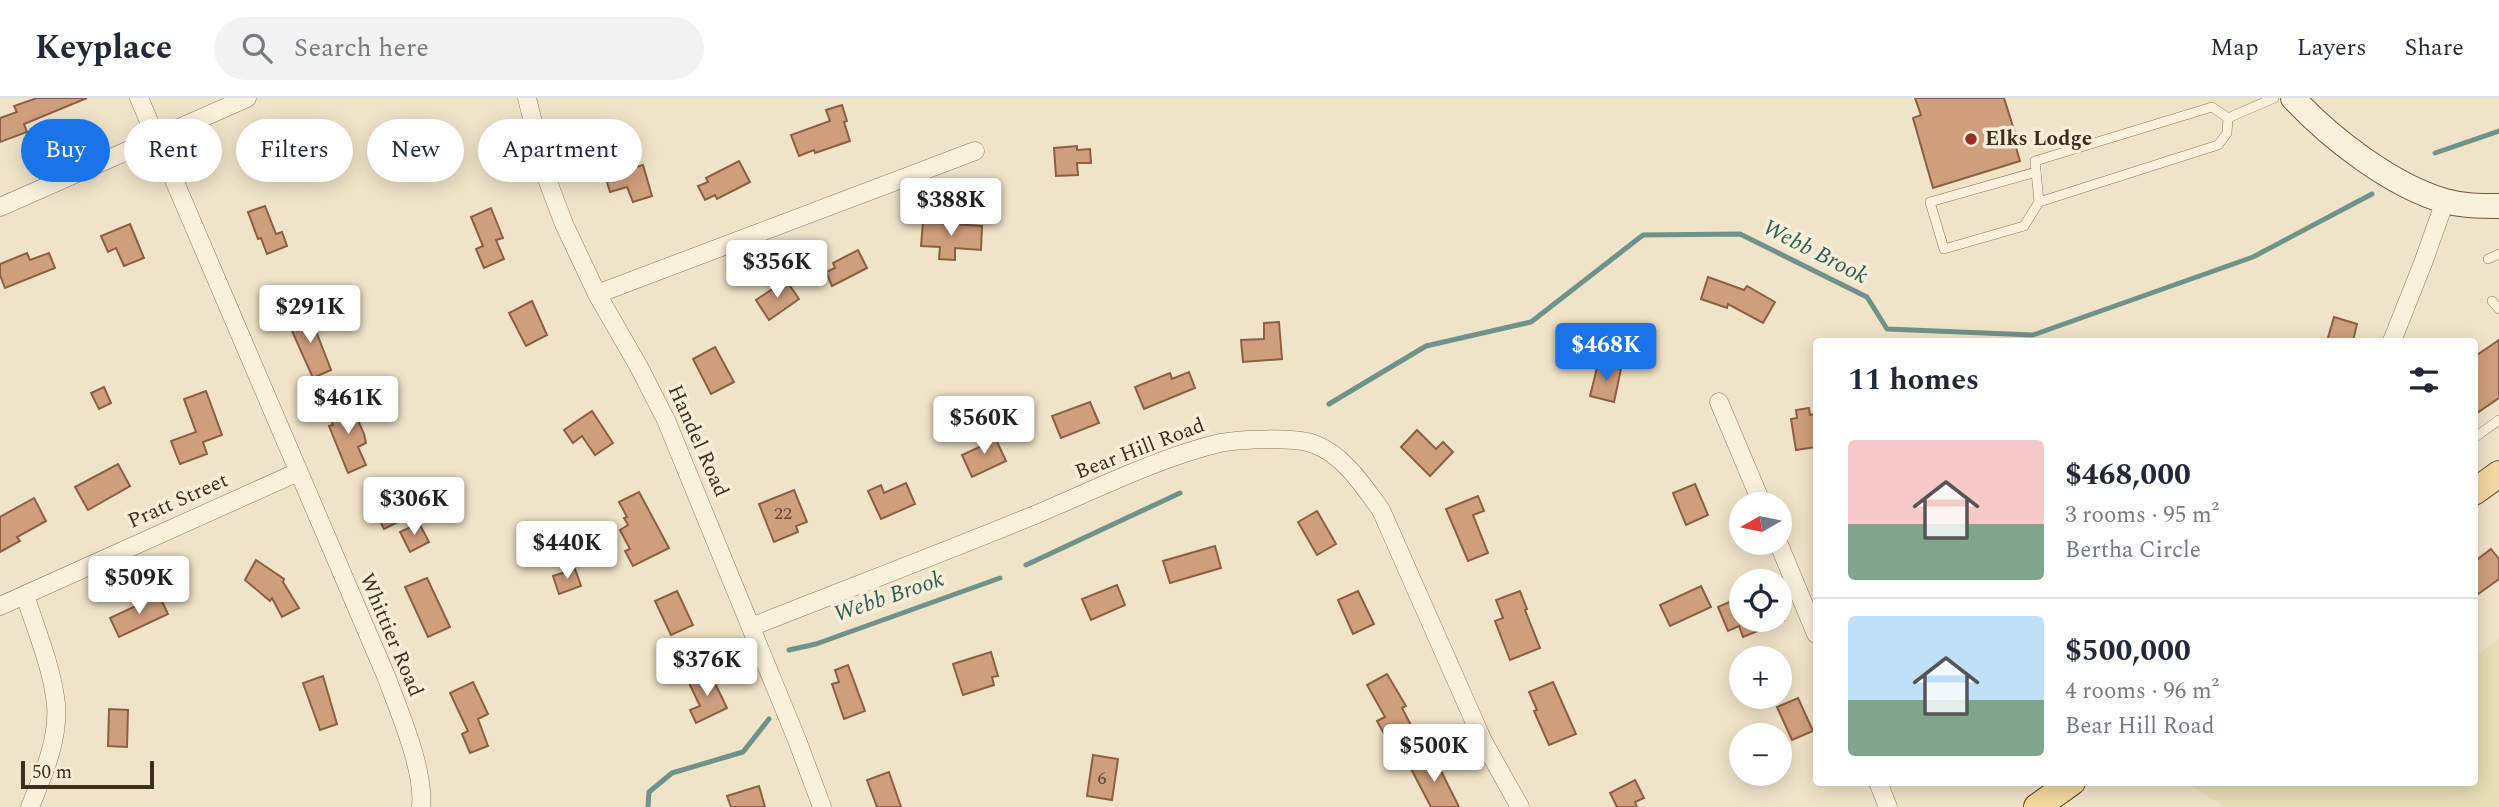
<!DOCTYPE html>
<html lang="en">
<head>
<meta charset="utf-8">
<style>
  body { margin:0; font-family:Spectral,serif; background:#f2f2f3; color:#1f2937; height:100vh; display:flex; flex-direction:column; font-size:26px; white-space:nowrap }
  * { box-sizing:border-box; margin:0 }
  p { font-size:23px; color:#747a83 }
  .icon { flex:none; width:38px; height:38px; fill:none; stroke:currentColor; stroke-width:2; stroke-linecap:round; stroke-linejoin:round }
  .map { position:relative; flex:1; overflow:hidden }
  .side { position:absolute; left:1813px; top:240px; width:665px; height:448px; display:flex; flex-direction:column; background:#fff; border-radius:7px; box-shadow:0 4px 18px #0003 }
  .side>* { flex:none }
  .hud { position:absolute; left:21px; top:21px; width:665px; height:63px; display:flex; gap:14px }
  .needle { width:46px; rotate:261deg }
  .tools { position:absolute; left:1729px; top:394px; display:grid; gap:14px }
  .tools a { display:grid; place-items:center; width:63px; height:63px; border-radius:50%; background:#fff; box-shadow:0 4px 18px #0003; font-size:35px }
  .scale { position:absolute; left:21px; bottom:18px; width:133px; box-sizing:border-box; padding-left:7px; border:4px solid #3d2e20; border-top:0; font-size:19px; line-height:24px; white-space:nowrap; color:#3d2e20; -webkit-text-stroke:5px #f7eed8; paint-order:stroke }
  .price { position:absolute; translate:-50% -60px; padding:0 16px; border-radius:7px; background:#fff; color:#222; font-size:23px; line-height:46px; filter:drop-shadow(0 2px 4px #0008) }
  .price::after { content:''; position:absolute; left:50%; top:42px; width:21px; height:16px; margin-left:-10px; background:inherit; clip-path:polygon(0 0,100% 0,50% 100%) }
  .price.current { background:#1a73e8; color:#fff }
  ul { padding:0; list-style:none }
  li { display:flex; align-items:center; gap:21px; height:175px; padding:0 35px }
  li+li { border-top:2px solid #e0e1e3 }
  li span { display:grid; place-items:center; flex:none; width:196px; height:140px; border-radius:7px; color:#555 }
  li>.icon { margin-inline-start:auto }
  span .icon { width:84px; height:84px; fill:#fffc; stroke-width:1 }
  li b { font-size:30px }
  h2 { display:flex; justify-content:space-between; align-items:center; height:84px; padding:0 35px; font-size:30px }
  .tag { padding:0 24px; border-radius:32px; background:#fff; box-shadow:0 4px 18px #0003; font-size:24px; line-height:63px }
  .tag.current { background:#1a73e8; color:#fff }
  header { display:flex; align-items:center; gap:42px; box-sizing:border-box; height:98px; padding:0 35px; background:#fff; border-bottom:2px solid #e0e1e3 }
  header strong { font-size:33px }
  nav { display:flex; gap:38px; margin-inline-start:auto; font-size:24px }
  .search { width:490px; height:63px; background:#f2f2f3; display:flex; align-items:center; gap:18px; box-sizing:border-box; padding:0 24px; border-radius:38px; color:#747a83; font-size:26px }
  .map>svg:first-child { display:block }
  .farmland { fill:#e6deb5 }
  .lines { fill:none; stroke-linecap:round; stroke-linejoin:round }
  .stream { stroke:#6f938a; stroke-width:5 }
  .building { fill:#cf9f7d; stroke:#8d5f41; stroke-width:2 }
  .lane-casing { stroke:#8d765c; stroke-width:10 }
  .street-casing { stroke:#8d765c; stroke-width:19 }
  .secondary-casing { stroke:#6f573f; stroke-width:26 }
  .primary-casing { stroke:#5b4430; stroke-width:28 }
  .lane { stroke:#faf1dc; stroke-width:9 }
  .street { stroke:#faf1dc; stroke-width:18 }
  .secondary { stroke:#faf1dc; stroke-width:24 }
  .primary { stroke:#f3d9a0; stroke-width:26 }
  .poi-dot { fill:#9e2a2b; stroke:#f7eed8; stroke-width:2.5 }
  .labels { text-anchor:middle; dominant-baseline:central; stroke-width:7; stroke-linejoin:round; paint-order:stroke }
  .number-label { font-size:18px; fill:#624a37 }
  .poi-label { font-size:21px; font-weight:bold; fill:#3d2e20; stroke:#f7eed8; text-anchor:start }
  .street-label { font-size:21px; fill:#3d2e20; stroke:#f7eed8 }
  .water-label { font-size:23px; font-style:italic; fill:#2f5d5a; stroke:#f7eed8 }
</style>
</head>
<body>
<header>
<strong>Keyplace</strong>
<div class="search"><svg class="icon" aria-label="search" viewBox="0 0 24 24"><circle cx="10" cy="10" r="6"/><path d="M15 15l6 6"/></svg>Search here</div>
<nav><a>Map</a><a>Layers</a><a>Share</a></nav>
</header>
<div class="map">
<svg width="2499" height="709" viewBox="0 0 2499 709">
  <rect width="100%" height="100%" fill="#f0e4c8"/>
  <polygon class="farmland" points="2499,541 2499,709 2225,709 2185,684 2474,684 2475,559"/>
  <g class="lines">
    <g class="stream">
      <polyline points="2435,55 2499,33"/>
      <polyline points="1329,306 1426,248 1531,224 1643,137 1740,136 1867,199 1887,231 2033,237 2253,159 2372,96"/>
      <polyline points="1026,467 1180,395"/>
      <polyline points="789,552 816,546 1000,480"/>
      <polyline points="648,709 649,694 672,675 743,654 769,621"/>
    </g>
  </g>
  <g class="building">
    <polygon points="37,0 87,0 24,26 27,34 0,44 0,20 17,14 14,8"/>
    <polygon points="1915,0 2004,0 2015,35 2012,36 2020,63 1933,90 1913,20 1921,17"/>
    <polygon points="842,7 847,23 844,24 850,43 815,55 814,52 799,58 791,37 830,23 826,12"/>
    <polygon points="329,23 337,44 325,48 326,51 292,64 284,40"/>
    <polygon points="621,46 629,71 643,67 652,98 633,104 627,89 610,94 598,54"/>
    <polygon points="1077,48 1077,52 1090,51 1091,65 1077,65 1078,77 1056,78 1054,50"/>
    <polygon points="739,63 750,84 717,101 715,97 705,102 698,88 708,84 706,80"/>
    <polygon points="265,108 276,136 282,134 287,148 267,156 261,140 258,141 248,114"/>
    <polygon points="491,110 503,140 496,142 504,161 484,170 476,151 483,148 471,119"/>
    <polygon points="923,124 982,128 981,152 955,150 955,162 939,161 940,149 921,148"/>
    <polygon points="130,126 144,160 124,168 116,150 108,154 101,138"/>
    <polygon points="858,152 867,170 832,188 826,174 835,170 833,165"/>
    <polygon points="27,155 30,162 49,155 55,170 5,190 0,177 0,166"/>
    <polygon points="1708,179 1744,192 1747,188 1775,204 1763,225 1728,206 1727,210 1701,201"/>
    <polygon points="786,182 799,201 769,222 756,202"/>
    <polygon points="532,203 547,237 526,248 509,215"/>
    <polygon points="309,215 331,272 313,280 288,224"/>
    <polygon points="2334,219 2357,226 2353,243 2327,243"/>
    <polygon points="1279,224 1282,261 1243,264 1241,242 1264,241 1264,225"/>
    <polygon points="2499,242 2499,300 2474,317 2474,259"/>
    <polygon points="715,249 734,284 711,296 693,261"/>
    <polygon points="1598,266 1621,271 1614,304 1590,298"/>
    <polygon points="1189,274 1195,290 1144,311 1135,289 1170,275 1172,281"/>
    <polygon points="104,289 111,305 99,311 91,295"/>
    <polygon points="206,293 222,337 203,344 207,356 180,366 171,343 196,334 184,301"/>
    <polygon points="350,304 364,336 366,345 358,349 366,367 348,375 329,328 333,327 327,313"/>
    <polygon points="1090,304 1099,325 1061,340 1052,318"/>
    <polygon points="1809,310 1810,317 1814,316 1816,349 1796,352 1791,321 1797,320 1796,312"/>
    <polygon points="592,313 613,345 595,357 582,338 573,345 564,332"/>
    <polygon points="1417,332 1436,351 1443,344 1453,354 1430,378 1401,349"/>
    <polygon points="992,333 1006,363 972,379 962,357 984,347 980,339"/>
    <polygon points="118,366 130,388 88,412 75,389"/>
    <polygon points="906,385 915,406 881,421 868,393 881,387 884,395"/>
    <polygon points="1695,386 1708,417 1686,427 1673,395"/>
    <polygon points="794,392 807,424 796,428 798,434 774,444 759,406"/>
    <polygon points="639,394 669,450 633,468 625,453 630,451 620,432 628,427 624,420 627,419 619,404"/>
    <polygon points="391,395 404,421 384,431 371,405"/>
    <polygon points="1478,398 1484,413 1473,417 1488,455 1468,463 1446,411"/>
    <polygon points="34,400 46,423 17,439 20,443 0,454 0,419"/>
    <polygon points="1317,413 1336,446 1317,457 1298,424"/>
    <polygon points="419,425 429,444 410,454 400,434"/>
    <polygon points="1215,448 1221,470 1170,485 1163,463"/>
    <polygon points="2491,451 2499,461 2499,481 2474,499 2474,464"/>
    <polygon points="256,462 284,481 283,484 299,510 282,519 272,500 270,503 245,482"/>
    <polygon points="575,471 581,488 559,496 553,478"/>
    <polygon points="427,480 450,529 428,539 405,489"/>
    <polygon points="1117,487 1125,507 1091,522 1082,501"/>
    <polygon points="1701,488 1711,509 1670,528 1660,507"/>
    <polygon points="677,493 693,527 671,537 655,503"/>
    <polygon points="1358,493 1374,526 1353,536 1338,502"/>
    <polygon points="1520,493 1527,511 1525,512 1540,550 1510,562 1495,523 1503,520 1496,502"/>
    <polygon points="159,497 168,516 119,539 110,520"/>
    <polygon points="1741,499 1741,522 1785,522 1743,539 1739,528 1728,533 1718,509"/>
    <polygon points="991,554 998,578 992,579 994,587 963,597 953,566"/>
    <polygon points="848,567 865,613 844,621 832,586 839,584 835,572"/>
    <polygon points="710,575 727,610 696,625 690,612 700,608 689,585"/>
    <polygon points="1387,576 1406,608 1402,610 1412,629 1388,643 1377,623 1385,619 1367,587"/>
    <polygon points="323,578 337,626 320,632 303,585"/>
    <polygon points="473,584 488,616 478,621 488,648 470,655 462,636 468,633 450,595"/>
    <polygon points="1553,584 1576,636 1549,647 1534,613 1537,612 1529,594"/>
    <polygon points="1798,600 1813,633 1792,642 1777,609"/>
    <polygon points="109,611 128,612 127,649 108,648"/>
    <polygon points="1093,657 1118,661 1112,702 1087,698"/>
    <polygon points="1433,657 1459,709 1431,709 1410,669"/>
    <polygon points="889,674 901,709 877,709 867,682"/>
    <polygon points="1635,682 1644,700 1635,704 1637,709 1617,709 1610,695"/>
    <polygon points="759,688 765,709 731,709 727,698"/>
  </g>
  <g class="lines">
    <g class="lane-casing">
      <g id="lane">
        <polygon points="2212,9 2228,20 2227,35 2218,47 2039,104 2035,63"/>
        <polyline points="2228,20 2274,0"/>
        <polyline points="2036,74 1930,104 1944,151 2024,128 2039,104"/>
        <polyline points="2488,161 2499,156"/>
        <polyline points="2492,203 2499,211"/>
        <polyline points="2474,340 2499,322"/>
      </g>
    </g>
    <g class="street-casing">
      <g id="street">
        <path d="M 139,0 L 386,578 C 399,613 425,673 421,709"/>
        <polyline points="527,0 547,81 564,126 597,196 639,269 666,322 797,642 822,709"/>
        <polyline points="0,109 247,0"/>
        <polyline points="597,196 975,53"/>
        <polyline points="2392,243 2423,165 2445,103"/>
        <polyline points="1719,304 1762,406"/>
        <polyline points="1778,444 1816,536"/>
        <path d="M 25,497 C 36,532 52,569 56,606 C 59,642 43,677 30,709"/>
        <polyline points="0,508 298,374"/>
        <path d="M 751,529 C 847,491 942,455 1037,416 C 1094,392 1160,359 1220,345 C 1241,341 1294,339 1314,346 C 1344,357 1364,389 1381,412 L 1483,643 L 1520,709"/>
        <polyline points="1878,684 1888,709"/>
      </g>
    </g>
    <g class="secondary-casing">
      <path id="secondary" d="M 2293,0 C 2330,40 2392,88 2445,103 C 2463,108 2480,108 2499,108"/>
    </g>
    <g class="primary-casing">
      <g id="primary">
        <polyline points="2474,394 2499,376"/>
        <polyline points="2037,709 2072,684"/>
      </g>
    </g>
    <use href="#lane" class="lane"/>
    <use href="#street" class="street"/>
    <use href="#secondary" class="secondary"/>
    <use href="#primary" class="primary"/>
  </g>
  <circle class="poi-dot" cx="1971" cy="41" r="7"/>
  <g class="labels">
    <g class="number-label">
      <text x="783" y="415">22</text>
      <text x="1102" y="680">6</text>
    </g>
    <g class="poi-label">
      <text x="1985" y="41">Elks Lodge</text>
    </g>
    <g class="street-label">
      <text transform="translate(698 343) rotate(66)">Handel Road</text>
      <text transform="translate(1140 351) rotate(-21)">Bear Hill Road</text>
      <text transform="translate(178 403) rotate(-24)">Pratt Street</text>
      <text transform="translate(391 537) rotate(67)">Whittier Road</text>
    </g>
    <g class="water-label">
      <text transform="translate(1815 154) rotate(27)">Webb Brook</text>
      <text transform="translate(889 499) rotate(-19)">Webb Brook</text>
    </g>
  </g>
</svg>
<div class="tools">
<a><svg class="needle" viewBox="-14 -14 28 28"><path d="M0-13l5 13h-10z" fill="#e53935"/><path d="M0 13l5-13h-10z" fill="#747a83"/></svg></a>
<a><svg class="icon" aria-label="locate" viewBox="0 0 24 24"><circle cx="12" cy="12" r="6"/><path d="M12 2v4M12 18v4M2 12h4M18 12h4"/></svg></a>
<a>+</a>
<a>−</a>
</div>
<div class="scale">50 m</div>
<b class="price" style="left:951px;top:140px">$388K</b>
<b class="price" style="left:777px;top:202px">$356K</b>
<b class="price" style="left:310px;top:247px">$291K</b>
<b class="price current" style="left:1606px;top:285px">$468K</b>
<b class="price" style="left:348px;top:338px">$461K</b>
<b class="price" style="left:984px;top:358px">$560K</b>
<b class="price" style="left:414px;top:439px">$306K</b>
<b class="price" style="left:567px;top:483px">$440K</b>
<b class="price" style="left:139px;top:518px">$509K</b>
<b class="price" style="left:707px;top:600px">$376K</b>
<b class="price" style="left:1434px;top:686px">$500K</b>
<div class="hud">
<a class="tag current">Buy</a>
<a class="tag">Rent</a>
<a class="tag">Filters</a>
<a class="tag">New</a>
<a class="tag">Apartment</a>
</div>
<section class="side">
<h2>11 homes<svg class="icon" aria-label="filters" viewBox="0 0 24 24"><path d="M4 7h16M4 17h16"/><circle cx="9" cy="7" r="2"/><circle cx="15" cy="17" r="2"/></svg></h2>
<ul>
<li><span style="background:linear-gradient(#f6c9c9 60%,#7fa58c 0)"><svg class="icon" aria-label="home" viewBox="0 0 24 24"><path d="M3 11l9-7 9 7M6 9v11h12V9"/></svg></span><div><b>$468,000</b><p>3 rooms · 95 m²</p><p>Bertha Circle</p></div></li>
<li><span style="background:linear-gradient(#bfe0f5 60%,#7fa58c 0)"><svg class="icon" aria-label="home" viewBox="0 0 24 24"><path d="M3 11l9-7 9 7M6 9v11h12V9"/></svg></span><div><b>$500,000</b><p>4 rooms · 96 m²</p><p>Bear Hill Road</p></div></li>
</ul>
</section>
</div>
</body>
</html>
